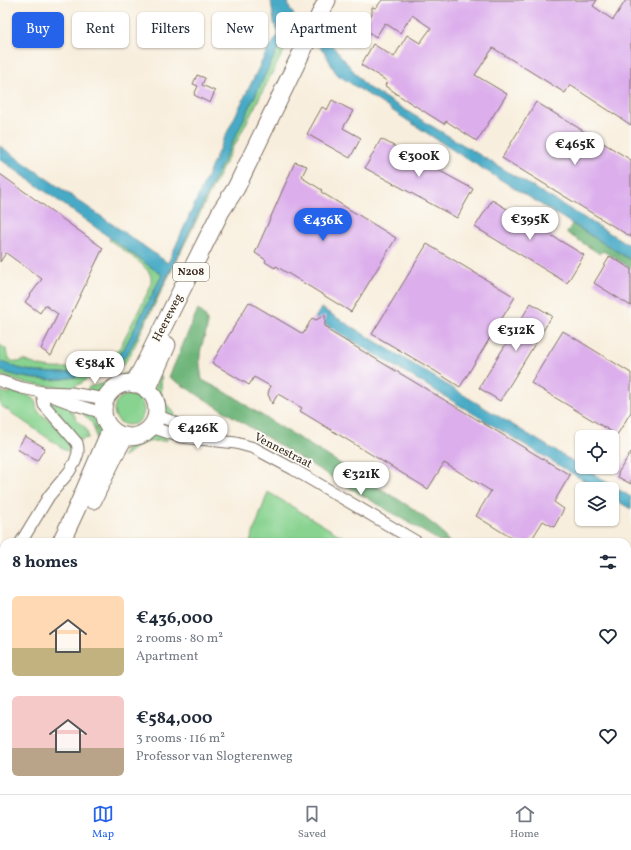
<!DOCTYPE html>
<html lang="en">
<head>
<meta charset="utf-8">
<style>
  body { margin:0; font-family:Vollkorn,serif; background:#f2f2f3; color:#1f2937; height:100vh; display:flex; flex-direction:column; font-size:15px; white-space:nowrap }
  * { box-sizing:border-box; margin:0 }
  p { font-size:13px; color:#747a83 }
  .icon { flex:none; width:22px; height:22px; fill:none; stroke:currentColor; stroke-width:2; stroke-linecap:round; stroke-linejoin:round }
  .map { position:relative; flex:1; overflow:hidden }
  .side { position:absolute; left:0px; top:538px; width:631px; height:256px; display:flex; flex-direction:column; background:#fff; border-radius:12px 12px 0 0; box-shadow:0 1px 3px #0004 }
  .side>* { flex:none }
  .top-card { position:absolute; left:12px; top:12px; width:400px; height:36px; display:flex; gap:8px }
  .buttons { position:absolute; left:575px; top:430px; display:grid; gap:8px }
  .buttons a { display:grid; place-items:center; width:44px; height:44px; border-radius:6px; background:#fff; box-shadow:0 1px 3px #0004; font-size:20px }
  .price { position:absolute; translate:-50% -34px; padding:0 9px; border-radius:14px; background:#fff; color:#222; font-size:13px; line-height:26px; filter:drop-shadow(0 1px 2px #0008) }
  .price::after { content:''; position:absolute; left:50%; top:24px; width:12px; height:9px; margin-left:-6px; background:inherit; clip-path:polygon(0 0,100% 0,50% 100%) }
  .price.selected { background:#2563eb; color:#fff }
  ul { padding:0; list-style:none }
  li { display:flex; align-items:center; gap:12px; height:100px; padding:0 12px }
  li span { display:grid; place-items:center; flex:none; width:112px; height:80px; border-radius:6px; color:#555 }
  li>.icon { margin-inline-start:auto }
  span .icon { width:48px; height:48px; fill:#fffc; stroke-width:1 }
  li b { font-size:17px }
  h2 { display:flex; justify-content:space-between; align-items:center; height:48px; padding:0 12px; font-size:17px }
  .chip { padding:0 14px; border-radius:6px; background:#fff; box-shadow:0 1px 3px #0004; font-size:14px; line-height:36px }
  .chip.selected { background:#2563eb; color:#fff }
  .tabs { display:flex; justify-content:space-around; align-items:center; height:56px; border-top:1px solid #e0e1e3; background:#fff; font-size:11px; color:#747a83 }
  .tabs a { display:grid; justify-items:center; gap:2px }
  .tabs .selected { color:#2563eb }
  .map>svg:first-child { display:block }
  .green { fill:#88d390; stroke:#627e57 }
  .forest { fill:#6eb57a; stroke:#54704c }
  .water { fill:#47aac6; stroke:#416a72 }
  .pier { fill:#f8eedd }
  .building { fill:#dcaeec }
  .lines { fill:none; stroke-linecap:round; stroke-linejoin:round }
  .minor-casing { stroke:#7d6f61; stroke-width:13 }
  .primary-casing { stroke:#7d6f61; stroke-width:19 }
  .minor { stroke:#fff; stroke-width:11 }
  .primary { stroke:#fff; stroke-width:17 }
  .labels { text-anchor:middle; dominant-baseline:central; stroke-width:3.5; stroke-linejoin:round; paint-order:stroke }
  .shield { fill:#fdfcf7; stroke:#75695f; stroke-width:1 }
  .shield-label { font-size:11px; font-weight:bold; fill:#3b2a1e }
  .street-label { font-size:12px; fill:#3b2a1e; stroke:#fdfcf7 }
</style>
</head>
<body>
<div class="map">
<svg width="631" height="794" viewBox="0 0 631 794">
  <rect width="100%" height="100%" fill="#fdfcf7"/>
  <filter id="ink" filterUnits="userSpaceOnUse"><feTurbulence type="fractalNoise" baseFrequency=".025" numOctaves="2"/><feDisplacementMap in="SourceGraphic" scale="8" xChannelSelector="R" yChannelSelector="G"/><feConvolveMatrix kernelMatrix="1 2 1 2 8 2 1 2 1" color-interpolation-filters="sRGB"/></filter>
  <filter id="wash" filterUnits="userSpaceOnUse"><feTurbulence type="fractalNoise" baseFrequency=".012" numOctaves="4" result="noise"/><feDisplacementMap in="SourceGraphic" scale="16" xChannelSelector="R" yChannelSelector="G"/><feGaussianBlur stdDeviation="0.9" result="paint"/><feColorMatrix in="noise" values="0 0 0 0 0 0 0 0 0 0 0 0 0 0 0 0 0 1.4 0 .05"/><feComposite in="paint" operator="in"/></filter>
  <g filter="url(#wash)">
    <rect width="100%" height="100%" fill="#f8eedd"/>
    <g class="green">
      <path d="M 290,29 L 295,29 L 236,143 L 235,143 L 224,165 L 141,332 C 132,352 126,370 102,376 C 98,377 93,377 89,378 C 84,380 81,385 76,385 L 75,388 C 50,386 23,386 0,375 L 0,370 C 5,372 10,374 14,375 C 27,379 50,381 63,379 C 71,378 78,376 85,375 C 106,370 116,370 129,351 L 174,263 L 285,34 L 288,30 Z"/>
      <path d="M 110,238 L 162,275 L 124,349 L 116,358 L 108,364 L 97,368 L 63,373 L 36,372 L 18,368 L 0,361 L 0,345 L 6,349 C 6,360 15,365 24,360 C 31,363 38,366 45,367 C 57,370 89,367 101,363 C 109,359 115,354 120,347 L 149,290 C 151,285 152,280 150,274 C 145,264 119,247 109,240 Z"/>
      <polygon points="136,363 132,375 125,379 116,382 101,392 87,391 89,387 113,381 126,373"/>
      <path d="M 161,375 C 162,383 160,391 163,399 C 166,406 175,410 176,418 C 163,414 159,400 155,388 Z"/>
      <path d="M 0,391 L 9,394 L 10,391 C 21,393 28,393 36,402 C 35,413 44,416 51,421 C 55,424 69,439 71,443 C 72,445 72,448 72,450 L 68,452 L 0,405 Z"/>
      <circle cx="129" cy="410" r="15"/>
      <path d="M 50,401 L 71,407 L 70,411 C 74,413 74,415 76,419 C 82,427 88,426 88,438 L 83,439 L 79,441 L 51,405 L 49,402 Z"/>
      <path d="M 82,413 C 96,413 100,421 103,433 L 96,443 L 95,431 L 92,423 Z"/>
      <path d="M 157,433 L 168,438 L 166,441 C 145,440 139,444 124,457 L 122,457 L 131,443 L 146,436 Z"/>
      <polygon points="268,492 351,542 250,542"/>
      <polygon points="481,790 554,790 553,794 479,794"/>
    </g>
    <g class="forest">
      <polygon points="572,224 631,260 631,268 603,251 600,254 567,233"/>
      <path d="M 198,309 C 217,323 201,337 200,355 C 199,363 201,372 202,380 L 235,397 L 250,408 L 412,508 L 438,528 L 449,542 L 441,542 L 295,455 L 169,377 Z"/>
      <polygon points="631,562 631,623 627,623 627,598 628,596 627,595 627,568"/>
      <polygon points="554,790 583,790 582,794 553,794"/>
    </g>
    <g class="water">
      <path d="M 271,0 L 288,0 L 289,7 L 299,24 L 322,41 L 323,39 L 330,43 L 367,87 L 631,246 L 631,260 L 459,154 L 338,75 L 334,70 L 324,51 L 295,29 C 290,29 288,29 285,34 L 174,263 L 129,351 C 125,356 122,361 117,365 C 107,371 98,372 88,374 C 80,376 72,378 63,379 C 45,381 17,378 0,370 L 0,361 L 18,368 L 36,372 L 63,373 L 97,368 L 108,364 L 116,358 L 124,349 L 162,275 L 0,159 L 0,146 L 168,263 L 222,143 L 265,55 L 279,34 L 274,23 Z"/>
      <polygon points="321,308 631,497 631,509 612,498 612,489 598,489 315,318"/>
    </g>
    <polygon class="pier" points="299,23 322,41 319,48 296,30"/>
    <g id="blocks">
      <g class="building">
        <polygon points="382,0 597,0 593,6 613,20 626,0 631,0 631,125 570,85 565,93 493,48 475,75 507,94 477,141 446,121 444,124 395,93 396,93 385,86 387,81 361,65 373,44 394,57 407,35 420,43 431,28 412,15 400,33 385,23 376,37 367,31 366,24 372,14 372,7 376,8"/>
        <polygon points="197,75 205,78 202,85 215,91 210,103 194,95 198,86 193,84"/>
        <polygon points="332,100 353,111 343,128 361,138 350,158 307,134 322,107 327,110"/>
        <polygon points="536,102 631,160 631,237 502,158"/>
        <polygon points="381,139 473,189 457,218 365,168"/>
        <polygon points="295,162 307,166 302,176 305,178 304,179 322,190 321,192 396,238 351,312 276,266 275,268 265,262 266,260 255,253"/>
        <polygon points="0,174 103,248 51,356 41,349 58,314 45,305 40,313 25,302 42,279 6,253 0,262"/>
        <polygon points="492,200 584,255 567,283 475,227"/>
        <polygon points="427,244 515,297 460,387 435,371 372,334"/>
        <polygon points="610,256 631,269 631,306 594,283"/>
        <polygon points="249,302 303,334 312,318 316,320 325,315 325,326 330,329 329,331 570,475 554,502 564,509 554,527 543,521 530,542 518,542 476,516 491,491 444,463 428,489 300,411 302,408 278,394 272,404 268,394 270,386 254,377 249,385 212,363"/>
        <polygon points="531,303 552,316 500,401 479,388"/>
        <polygon points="563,331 631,373 631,412 617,435 531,383"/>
        <polygon points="25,436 45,448 37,461 17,449"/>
        <polygon points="631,452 631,484 618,477 618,473"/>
      </g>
    </g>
  </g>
  <g filter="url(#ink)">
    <use href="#blocks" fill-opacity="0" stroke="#7d6f61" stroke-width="1"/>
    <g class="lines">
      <g class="minor-casing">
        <g id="minor">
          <polyline points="0,381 22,388 42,392 71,393 106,399"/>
          <polyline points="52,396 76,405 103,413"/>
          <polyline points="156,415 184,426 209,437"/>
          <polyline points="151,427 181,437 236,443 254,448 293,469 417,542"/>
          <polyline points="21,542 49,496 69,472 75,462 78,453 78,448 77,443 65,429 44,405 42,392"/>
          <polyline points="0,578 4,571"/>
          <polyline points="627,652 631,648"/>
        </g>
      </g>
      <g class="primary-casing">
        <g id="primary">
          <circle cx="130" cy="410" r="27"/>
          <polyline points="134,384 148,357 221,211 236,188 327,0"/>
          <polyline points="147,390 167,345"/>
          <polyline points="93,500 114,456 125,436"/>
          <polyline points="61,542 76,510 111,429"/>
          <polyline points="0,684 4,675"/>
        </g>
      </g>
      <use href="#minor" class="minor"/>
      <use href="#primary" class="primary"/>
    </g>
  </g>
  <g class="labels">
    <rect class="shield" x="173" y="263" width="36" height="18" rx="3"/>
    <g class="shield-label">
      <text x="191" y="272">N208</text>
    </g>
    <g class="street-label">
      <text transform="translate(168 318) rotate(-63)">Heereweg</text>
      <text transform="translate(283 451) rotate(27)">Vennestraat</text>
    </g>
  </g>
</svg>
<div class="buttons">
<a><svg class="icon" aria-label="locate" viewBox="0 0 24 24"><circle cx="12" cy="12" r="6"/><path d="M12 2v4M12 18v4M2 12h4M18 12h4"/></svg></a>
<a><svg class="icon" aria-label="layers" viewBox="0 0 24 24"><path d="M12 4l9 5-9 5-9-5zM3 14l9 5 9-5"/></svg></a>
</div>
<b class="price" style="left:575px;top:166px">€465K</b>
<b class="price" style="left:419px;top:178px">€300K</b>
<b class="price" style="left:530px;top:241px">€395K</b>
<b class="price selected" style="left:323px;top:242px">€436K</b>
<b class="price" style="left:516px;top:352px">€312K</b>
<b class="price" style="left:95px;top:385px">€584K</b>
<b class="price" style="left:198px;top:450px">€426K</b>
<b class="price" style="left:361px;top:496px">€321K</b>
<div class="top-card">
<a class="chip selected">Buy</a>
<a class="chip">Rent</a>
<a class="chip">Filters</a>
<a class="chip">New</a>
<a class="chip">Apartment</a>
</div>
<section class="side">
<h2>8 homes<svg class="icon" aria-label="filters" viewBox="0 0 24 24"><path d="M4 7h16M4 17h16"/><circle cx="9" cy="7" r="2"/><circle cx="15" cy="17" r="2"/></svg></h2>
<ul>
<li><span style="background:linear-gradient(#ffd9b3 65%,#c2b280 0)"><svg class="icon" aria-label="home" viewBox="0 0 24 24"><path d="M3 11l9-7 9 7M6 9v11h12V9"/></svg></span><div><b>€436,000</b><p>2 rooms · 80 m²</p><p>Apartment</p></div><svg class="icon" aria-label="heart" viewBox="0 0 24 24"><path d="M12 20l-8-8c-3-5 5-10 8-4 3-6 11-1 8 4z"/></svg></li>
<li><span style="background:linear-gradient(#f6c9c9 65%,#b9a48a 0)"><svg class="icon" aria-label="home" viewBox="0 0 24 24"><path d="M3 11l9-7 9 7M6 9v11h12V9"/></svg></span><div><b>€584,000</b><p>3 rooms · 116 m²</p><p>Professor van Slogterenweg</p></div><svg class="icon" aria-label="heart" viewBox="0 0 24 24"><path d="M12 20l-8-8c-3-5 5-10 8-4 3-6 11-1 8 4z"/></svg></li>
</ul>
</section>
</div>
<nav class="tabs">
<a class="selected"><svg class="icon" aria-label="map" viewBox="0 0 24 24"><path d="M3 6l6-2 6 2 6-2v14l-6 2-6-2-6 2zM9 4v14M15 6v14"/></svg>Map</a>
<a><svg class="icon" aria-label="saved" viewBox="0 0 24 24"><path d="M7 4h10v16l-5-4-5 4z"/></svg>Saved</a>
<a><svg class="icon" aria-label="home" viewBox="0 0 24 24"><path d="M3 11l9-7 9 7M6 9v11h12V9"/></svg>Home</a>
</nav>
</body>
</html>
